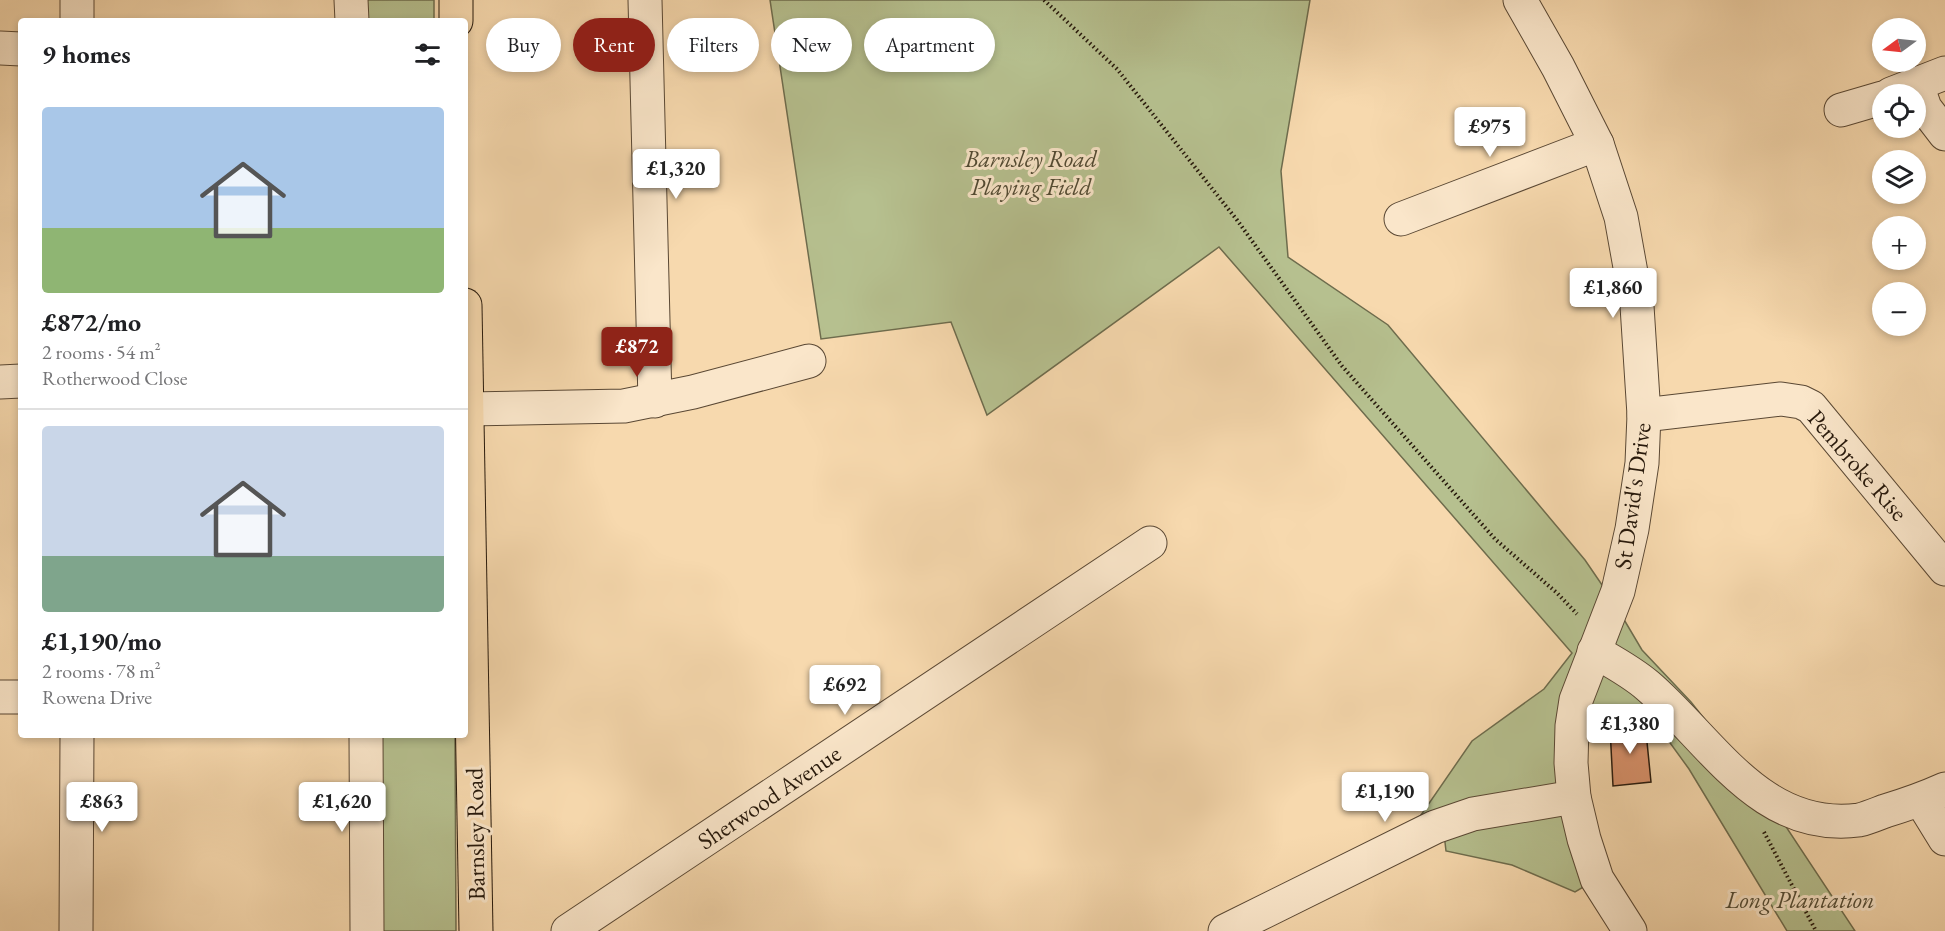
<!DOCTYPE html>
<html lang="en">
<head>
<meta charset="utf-8">
<style>
  body { margin:0; font-family:"EB Garamond",serif; background:#f6f6f6; color:#202124; height:100vh; display:flex; flex-direction:column; font-size:22px; white-space:nowrap }
  * { box-sizing:border-box; margin:0 }
  p { font-size:20px; color:#757577 }
  .icon { flex:none; width:33px; height:33px; fill:none; stroke:currentColor; stroke-width:2; stroke-linecap:round; stroke-linejoin:round }
  .map { position:relative; flex:1; overflow:hidden }
  .sheet { position:absolute; left:18px; top:18px; width:450px; height:720px; display:flex; flex-direction:column; background:#fff; border-radius:6px; box-shadow:0 3px 9px #0003 }
  .sheet>* { flex:none }
  .guide { position:absolute; left:486px; top:18px; width:570px; height:54px; display:flex; gap:12px }
  .needle { width:39px; rotate:255deg }
  .tools { position:absolute; left:1872px; top:18px; display:grid; gap:12px }
  .tools a { display:grid; place-items:center; width:54px; height:54px; border-radius:50%; background:#fff; box-shadow:0 3px 9px #0003; font-size:30px }
  .price { position:absolute; translate:-50% -51px; padding:0 14px; border-radius:6px; background:#fff; color:#222; font-size:20px; line-height:39px; filter:drop-shadow(0 2px 3px #0008) }
  .price::after { content:''; position:absolute; left:50%; top:36px; width:18px; height:14px; margin-left:-9px; background:inherit; clip-path:polygon(0 0,100% 0,50% 100%) }
  .price.on { background:#8f2418; color:#fff }
  ul { padding:0; list-style:none }
  li { display:grid; align-content:center; gap:12px; height:318px; padding:0 24px }
  li+li { border-top:2px solid #e0e0e0 }
  li span { display:grid; place-items:center; height:186px; border-radius:6px; color:#555 }
  li>.icon { margin-inline-start:auto }
  span .icon { width:108px; height:108px; fill:#fffc; stroke-width:1 }
  li b { font-size:26px }
  h2 { display:flex; justify-content:space-between; align-items:center; height:72px; padding:0 24px; font-size:26px }
  .pill { padding:0 21px; border-radius:27px; background:#fff; box-shadow:0 3px 9px #0003; font-size:21px; line-height:54px }
  .pill.on { background:#8f2418; color:#fff }
  .map>svg:first-child { display:block }
  .green { fill:#b6c08f; stroke:#6e6c4d; stroke-width:1.5 }
  .building { fill:#d9916b; stroke:#26180b; stroke-width:1.5 }
  .lines { fill:none; stroke-linecap:round; stroke-linejoin:round }
  .street-casing { stroke:#5a4834; stroke-width:35 }
  .highway-casing { stroke:#26180b; stroke-width:35 }
  .path { stroke:#26180b; stroke-width:4; stroke-dasharray:1.5 3; stroke-linecap:butt }
  .street { stroke:#fae6ca; stroke-width:33 }
  .highway { stroke:#f7d9ae; stroke-width:33 }
  .labels { text-anchor:middle; dominant-baseline:central; stroke-width:6; stroke-linejoin:round; paint-order:stroke }
  .park-label { font-size:24px; font-style:italic; fill:#514a33; stroke:#fae6ca }
  .street-label { font-size:24px; fill:#26180b; stroke:#fae6ca }
</style>
</head>
<body>
<div class="map">
<svg width="1945" height="931" viewBox="0 0 1945 931">
  <rect width="100%" height="100%" fill="#f7d9ae"/>
  <filter id="stains"><feTurbulence type="fractalNoise" baseFrequency=".00333" numOctaves="4"/><feColorMatrix values="0 0 0 0 .2 0 0 0 0 .09 0 0 0 0 .02 0 0 0 .5 -.17"/></filter>
  <radialGradient id="worn" r=".72"><stop offset=".6" stop-color="#630" stop-opacity="0"/><stop offset="1" stop-color="#630" stop-opacity=".3"/></radialGradient>
  <g class="green">
    <rect x="366" y="0" width="68" height="21"/>
    <polygon points="770,0 1310,0 1281,171 1288,257 1388,325 1585,560 1613,601 1642,650 1691,702 1767,798 1855,931 1787,931 1689,769 1660,729 1639,706 1572,726 1597,879 1575,892 1512,865 1446,851 1443,825 1420,834 1421,815 1472,741 1544,689 1572,653 1219,247 987,415 951,322 821,339"/>
    <polygon points="377,735 455,735 456,931 377,931"/>
  </g>
  <polygon class="building" points="1645,722 1651,782 1613,786 1610,728"/>
  <g class="lines">
    <g class="street-casing">
      <g id="street">
        <polyline points="351,0 352,21"/>
        <polyline points="645,0 655,401"/>
        <polyline points="1520,0 1558,67 1597,144 1621,217 1637,306 1644,415 1642,463 1632,529 1618,591 1576,700 1572,726 1571,763 1574,797 1584,839 1597,879 1630,931"/>
        <polyline points="77,21 77,0"/>
        <polyline points="0,48 21,49"/>
        <polyline points="1917,85 1925,108 1945,134"/>
        <polyline points="1891,94 1945,73"/>
        <polyline points="1841,110 1882,98"/>
        <polyline points="1401,219 1597,144"/>
        <polyline points="0,382 21,381"/>
        <polyline points="468,409 624,406 693,392 809,361"/>
        <polyline points="1644,415 1781,399 1801,402 1811,407 1945,569"/>
        <path d="M 1594,651 C 1613,662 1632,672 1648,686 C 1712,741 1761,833 1859,820 C 1868,818 1877,814 1885,811 C 1905,805 1925,798 1945,789"/>
        <polyline points="0,697 21,697"/>
        <polyline points="366,735 367,931"/>
        <polyline points="1921,800 1945,839"/>
        <polyline points="76,931 77,735"/>
        <polyline points="568,931 1150,543"/>
        <polyline points="1225,931 1435,827 1473,814 1574,797"/>
      </g>
    </g>
    <g class="highway-casing">
      <g id="highway">
        <polyline points="456,0 456,21"/>
        <polyline points="465,305 476,931"/>
      </g>
    </g>
    <g class="path">
      <polyline points="1044,0 1117,69 1237,220 1342,366 1495,539 1557,593 1577,614"/>
      <polyline points="1764,832 1816,931"/>
    </g>
    <use href="#street" class="street"/>
    <use href="#highway" class="highway"/>
  </g>
  <g class="labels">
    <g class="park-label">
      <text x="1031" y="158">Barnsley Road<tspan x="1031" dy="28">Playing Field</tspan></text>
      <text x="1800" y="899">Long Plantation</text>
    </g>
    <g class="street-label">
      <text transform="translate(1858 465) rotate(49)">Pembroke Rise</text>
      <text transform="translate(1632 496) rotate(-82)">St David's Drive</text>
      <text transform="translate(769 797) rotate(-34)">Sherwood Avenue</text>
      <text transform="translate(475 834) rotate(-91)">Barnsley Road</text>
    </g>
  </g>
  <rect width="100%" height="100%" filter="url(#stains)"/>
  <rect width="100%" height="100%" fill="url(#worn)"/>
</svg>
<div class="tools">
<a><svg class="needle" viewBox="-14 -14 28 28"><path d="M0-13l5 13h-10z" fill="#e53935"/><path d="M0 13l5-13h-10z" fill="#757577"/></svg></a>
<a><svg class="icon" aria-label="locate" viewBox="0 0 24 24"><circle cx="12" cy="12" r="6"/><path d="M12 2v4M12 18v4M2 12h4M18 12h4"/></svg></a>
<a><svg class="icon" aria-label="layers" viewBox="0 0 24 24"><path d="M12 4l9 5-9 5-9-5zM3 14l9 5 9-5"/></svg></a>
<a>+</a>
<a>−</a>
</div>
<b class="price" style="left:1490px;top:158px">£975</b>
<b class="price" style="left:676px;top:200px">£1,320</b>
<b class="price" style="left:1613px;top:319px">£1,860</b>
<b class="price on" style="left:637px;top:378px">£872</b>
<b class="price" style="left:845px;top:716px">£692</b>
<b class="price" style="left:1630px;top:755px">£1,380</b>
<b class="price" style="left:1385px;top:823px">£1,190</b>
<b class="price" style="left:102px;top:833px">£863</b>
<b class="price" style="left:342px;top:833px">£1,620</b>
<div class="guide">
<a class="pill">Buy</a>
<a class="pill on">Rent</a>
<a class="pill">Filters</a>
<a class="pill">New</a>
<a class="pill">Apartment</a>
</div>
<section class="sheet">
<h2>9 homes<svg class="icon" aria-label="filters" viewBox="0 0 24 24"><path d="M4 7h16M4 17h16"/><circle cx="9" cy="7" r="2"/><circle cx="15" cy="17" r="2"/></svg></h2>
<ul>
<li><span style="background:linear-gradient(#a9c7e8 65%,#8fb573 0)"><svg class="icon" aria-label="home" viewBox="0 0 24 24"><path d="M3 11l9-7 9 7M6 9v11h12V9"/></svg></span><div><b>£872/mo</b><p>2 rooms · 54 m²</p><p>Rotherwood Close</p></div></li>
<li><span style="background:linear-gradient(#c9d6e8 70%,#7fa58c 0)"><svg class="icon" aria-label="home" viewBox="0 0 24 24"><path d="M3 11l9-7 9 7M6 9v11h12V9"/></svg></span><div><b>£1,190/mo</b><p>2 rooms · 78 m²</p><p>Rowena Drive</p></div></li>
</ul>
</section>
</div>
</body>
</html>
